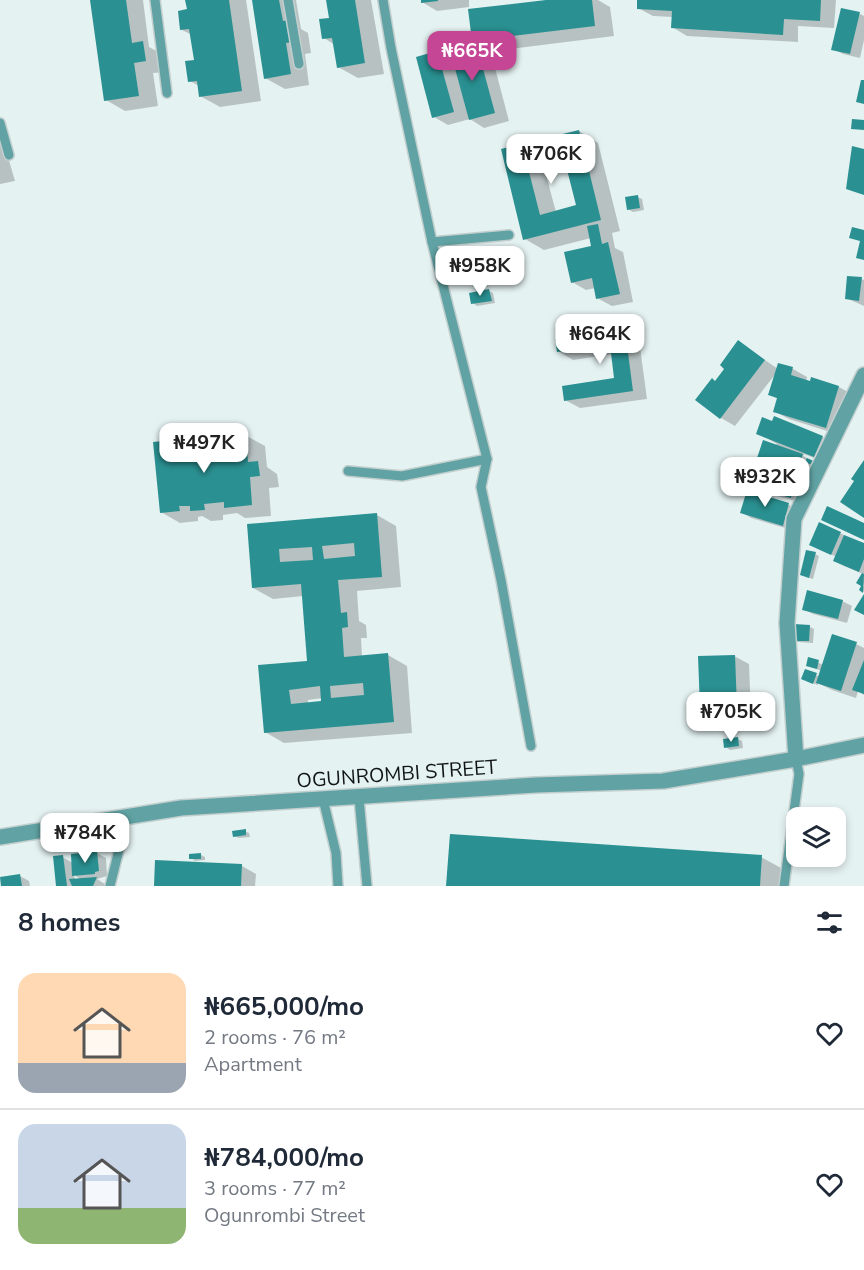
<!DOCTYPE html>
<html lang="en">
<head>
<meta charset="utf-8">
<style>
  body { margin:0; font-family:"Nunito Sans",sans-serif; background:#f2f2f3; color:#1f2937; height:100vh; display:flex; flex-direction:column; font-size:22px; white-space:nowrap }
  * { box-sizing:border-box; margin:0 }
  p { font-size:20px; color:#747a83 }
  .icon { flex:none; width:33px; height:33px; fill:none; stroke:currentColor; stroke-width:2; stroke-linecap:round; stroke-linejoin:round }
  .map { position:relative; height:886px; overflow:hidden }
  .details { display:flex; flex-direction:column; background:#fff; flex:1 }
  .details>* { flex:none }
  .controls { position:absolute; left:786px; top:807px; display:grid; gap:12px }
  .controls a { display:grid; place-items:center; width:60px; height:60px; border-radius:12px; background:#fff; box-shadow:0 3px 9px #0003; font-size:30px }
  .price { position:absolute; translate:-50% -51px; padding:0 14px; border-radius:12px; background:#fff; color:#222; font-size:20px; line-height:39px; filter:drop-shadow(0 2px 3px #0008) }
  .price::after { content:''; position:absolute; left:50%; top:36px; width:18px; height:14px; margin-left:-9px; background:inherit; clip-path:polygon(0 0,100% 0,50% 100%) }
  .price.active { background:#c44694; color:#fff }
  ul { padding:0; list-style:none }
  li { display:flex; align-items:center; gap:18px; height:150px; padding:0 18px }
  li+li { border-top:2px solid #e0e1e3 }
  li span { display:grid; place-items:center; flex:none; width:168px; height:120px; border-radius:18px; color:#555 }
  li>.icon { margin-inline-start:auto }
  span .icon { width:72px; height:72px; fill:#fffc; stroke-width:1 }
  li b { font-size:26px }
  h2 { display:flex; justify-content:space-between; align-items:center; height:72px; padding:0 18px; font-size:26px }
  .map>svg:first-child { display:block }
  .shadow { fill:#0003; fill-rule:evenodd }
  .building { fill:#2a9091; fill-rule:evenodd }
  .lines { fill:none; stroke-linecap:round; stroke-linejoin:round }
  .service-casing { stroke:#c3cfcf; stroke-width:12 }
  .minor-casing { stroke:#c3cfcf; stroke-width:18 }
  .tertiary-casing { stroke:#c3cfcf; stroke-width:18 }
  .service { stroke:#61a3a4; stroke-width:9 }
  .minor { stroke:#61a3a4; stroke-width:15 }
  .tertiary { stroke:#61a3a4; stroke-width:15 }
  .labels { text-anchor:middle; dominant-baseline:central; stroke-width:4.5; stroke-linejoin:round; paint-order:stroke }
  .street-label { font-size:20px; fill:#111515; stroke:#e5f2f2 }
</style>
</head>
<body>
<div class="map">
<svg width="864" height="886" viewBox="0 0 864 886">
  <rect width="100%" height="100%" fill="#e5f2f2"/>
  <g class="shadow">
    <polygon points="92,0 143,0 149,47 162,54 165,72 153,73 158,106 125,111 106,100"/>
    <polygon points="187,0 246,0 261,101 220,107 200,96 199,86 190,81 195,61 192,35 182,30 188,11"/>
    <polygon points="253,0 296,0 301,29 308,33 311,53 305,54 309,85 285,89 265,78"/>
    <polygon points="328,0 371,0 384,74 358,78 338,67 335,45 324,38 331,19"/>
    <polygon points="422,0 469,0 469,7 437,11 422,2"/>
    <polygon points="559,0 598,0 610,7 614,36 493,51 490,49 509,121 484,128 470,119 448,125 434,117 437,53 455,63 451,51 480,43 473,40"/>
    <polygon points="639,0 836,0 834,28 798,26 798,42 687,36 672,27 673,17 653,16 638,8"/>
    <polygon points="860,14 864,16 864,40 860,58 843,54 833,49"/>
    <polygon points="0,124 3,135 9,139 14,155 8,157 15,181 0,184"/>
    <path d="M 579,131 L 598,143 L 620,231 L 612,233 L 615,248 L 623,252 L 633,302 L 612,306 L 597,298 L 595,288 L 586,290 L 572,282 L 593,247 L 591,238 L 544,250 L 525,239 L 503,150 ZM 568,169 L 578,206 L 556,212 L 546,175 Z"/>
    <polygon points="637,197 642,199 644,210 633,212 628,209"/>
    <polygon points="861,279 864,280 864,306 846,298"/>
    <polygon points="489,291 493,293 495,303 477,306 473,303"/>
    <polygon points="624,331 639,340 647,399 580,408 565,400 616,380 612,354 573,360 558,351"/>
    <polygon points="739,342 778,369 779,365 793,369 807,377 806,382 811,383 812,379 839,387 853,395 840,435 789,419 774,411 778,399 770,394 777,372 735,426 721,418 716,382 726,369"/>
    <polygon points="758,433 822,437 836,445 829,464 804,454 803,456 812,461 807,475 801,478 757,460 777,444"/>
    <polygon points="245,435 265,446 267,467 277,474 279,487 269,488 271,516 245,518 237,513 223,515 223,520 211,521 202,516 198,517 198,521 180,523 161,512 173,442 185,449 197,439 209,446 219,445"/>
    <polygon points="761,470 795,479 805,485 800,502 770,494 760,488 762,479 750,475"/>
    <polygon points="748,492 789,505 798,510 792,530 751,518 742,512"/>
    <path d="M 377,515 L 396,526 L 401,587 L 357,591 L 359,621 L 366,625 L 367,638 L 361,638 L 362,657 L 388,655 L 407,666 L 412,733 L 284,743 L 265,732 L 260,667 L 308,663 L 303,596 L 273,599 L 253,588 L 248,525 ZM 323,698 L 323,702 L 308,704 L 308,700 Z"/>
    <polygon points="840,533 864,545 864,592 861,590 864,585 858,582 863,574 844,566 835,561 837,557 820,550"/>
    <polygon points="815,554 819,556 813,579 806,577"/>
    <polygon points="842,601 852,606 847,623 813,614 803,609"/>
    <polygon points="810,627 814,629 813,643 798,642 794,640"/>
    <polygon points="856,644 864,648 864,695 858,691 856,698 832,690 818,683 818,685 807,681 816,675 820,677 822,671 808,666 809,659 824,665"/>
    <polygon points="734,656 749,664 751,714 716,716 702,707"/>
    <polygon points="738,739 742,741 743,748 730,750 726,747"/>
    <polygon points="245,831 249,833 250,837 239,838 234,836"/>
    <path d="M 97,853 L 106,858 L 107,876 L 97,879 L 105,884 L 104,886 L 57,886 L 62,857 L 73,863 ZM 74,875 L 82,880 L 75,880 Z"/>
    <polygon points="201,855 205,857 205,860 195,861 191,858"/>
    <polygon points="761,857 781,868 779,886 448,886"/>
    <polygon points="242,866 256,874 255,886 156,886"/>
    <polygon points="20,876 29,881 30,886 3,886"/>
  </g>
  <g class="building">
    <polygon points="90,0 126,0 132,43 143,41 146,61 134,63 139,96 104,101"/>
    <polygon points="185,0 229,0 242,91 199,97 197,81 188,82 185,61 194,60 189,29 180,30 178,11 187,9"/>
    <polygon points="252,0 279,0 283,21 289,20 293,42 286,43 291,74 264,79"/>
    <polygon points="326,0 355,0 365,63 337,68 332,38 322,39 319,19 329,18"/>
    <polygon points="421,0 438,0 438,1 421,3"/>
    <polygon points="546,0 592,0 595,26 472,41 468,9"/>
    <polygon points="637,0 821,0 820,21 784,19 783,35 671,28 672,11 637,9"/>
    <polygon points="841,8 860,12 850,54 831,50"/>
    <polygon points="476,43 495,113 469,120 450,50"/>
    <polygon points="437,51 454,112 432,118 416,57"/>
    <polygon points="861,80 864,80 864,104 856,102"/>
    <polygon points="852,119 864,120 864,130 851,129"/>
    <path d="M 579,130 L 601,220 L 523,240 L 501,149 ZM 563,154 L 576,205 L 540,215 L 527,164 Z"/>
    <polygon points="852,146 864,149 864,195 846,189"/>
    <polygon points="638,195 640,208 627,210 625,197"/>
    <polygon points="598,224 602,244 608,242 620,294 596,299 592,278 571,283 564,252 591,246 587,226"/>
    <polygon points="852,227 864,230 864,260 856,258 860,241 849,238"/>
    <polygon points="847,276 862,277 859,301 845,299"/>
    <polygon points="489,289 492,301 471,304 469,293"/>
    <polygon points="625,330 633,391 564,401 562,386 614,378 610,345 557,352 555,339"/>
    <polygon points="738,340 765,360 720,419 695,400 712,378 715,381 724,369 720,365"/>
    <polygon points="778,363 793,367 791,375 810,381 811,377 839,386 826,428 773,412 777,398 768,395"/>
    <polygon points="774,416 823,436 814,457 756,434 762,417 772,421"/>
    <polygon points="246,433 248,462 258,461 260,476 250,477 252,505 224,508 224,502 204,504 205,510 190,511 190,506 179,506 180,511 160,513 153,442 173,440 174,448 183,447 183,439 197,438 198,446 218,444 217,436"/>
    <polygon points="763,440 803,454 796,475 756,461"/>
    <polygon points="807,458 818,463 817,467 805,462"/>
    <polygon points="864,460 864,518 840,502 854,481 851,479"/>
    <polygon points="747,464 762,469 759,479 744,474"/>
    <polygon points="764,469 796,478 791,498 758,489"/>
    <polygon points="802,471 811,475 808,482 799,479"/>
    <polygon points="747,490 789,503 783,526 740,513"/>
    <polygon points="827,506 864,523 864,540 821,520"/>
    <path d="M 377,513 L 382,577 L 338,580 L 341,613 L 347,612 L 348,627 L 342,628 L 344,657 L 388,653 L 394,722 L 264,733 L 258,665 L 307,661 L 301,584 L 252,588 L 247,524 ZM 354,543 L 355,556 L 324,559 L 322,546 ZM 312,547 L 313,560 L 280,562 L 279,549 ZM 363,683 L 364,695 L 331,698 L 330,686 ZM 320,686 L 321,701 L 291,704 L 289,690 Z"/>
    <polygon points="819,522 841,532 831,555 809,545"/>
    <polygon points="844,535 864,543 864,559 859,572 833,561"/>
    <polygon points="806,550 816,552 809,578 800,575"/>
    <polygon points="862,573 864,574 863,593 859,590 861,586 856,583"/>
    <polygon points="807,590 843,600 838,619 802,610"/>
    <polygon points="864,594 864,615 854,610"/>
    <polygon points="794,624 810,625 809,641 793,641"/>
    <polygon points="832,634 857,642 841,691 816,683"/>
    <polygon points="735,655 737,707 700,708 698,656"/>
    <polygon points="808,657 819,660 817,669 806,666"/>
    <polygon points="864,660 864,694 852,690"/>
    <polygon points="805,669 817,673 813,684 801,679"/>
    <polygon points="738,737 739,746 724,748 723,739"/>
    <polygon points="246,829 246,835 233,837 232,831"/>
    <polygon points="450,834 762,855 760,886 446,886"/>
    <polygon points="97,851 99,871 95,872 95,874 72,876 71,854"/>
    <polygon points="201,853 201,859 189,859 189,854"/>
    <polygon points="63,855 67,886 56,886 53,856"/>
    <polygon points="155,860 242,864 241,886 154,886"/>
    <polygon points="20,874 22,886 1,886 0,877"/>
    <polygon points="97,877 93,886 72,886 69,879"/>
  </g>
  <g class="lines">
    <g class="service-casing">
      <g id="service">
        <polyline points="155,0 167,93"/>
        <polyline points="288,0 299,64"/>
        <polyline points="383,0 391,48 432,242 487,459 481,487 501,580 531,746"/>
        <polyline points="0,123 9,155"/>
        <polyline points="432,242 509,235"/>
        <polyline points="348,471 402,476 487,459"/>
        <polyline points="359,798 367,886"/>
        <polyline points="323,799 336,853 338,886"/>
        <polyline points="110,886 123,834 117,819"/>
        <polyline points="784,886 799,774 796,759"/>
      </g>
    </g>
    <g class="minor-casing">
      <polyline id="minor" points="796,759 787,623 794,519 864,375"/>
    </g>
    <g class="tertiary-casing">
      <polyline id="tertiary" points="0,837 181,808 536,785 663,781 796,759 864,745"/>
    </g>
    <use href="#service" class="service"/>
    <use href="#minor" class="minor"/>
    <use href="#tertiary" class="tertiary"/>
  </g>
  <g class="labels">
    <g class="street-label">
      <text transform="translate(397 774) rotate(-4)">OGUNROMBI STREET</text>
    </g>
  </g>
</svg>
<div class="controls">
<a><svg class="icon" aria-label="layers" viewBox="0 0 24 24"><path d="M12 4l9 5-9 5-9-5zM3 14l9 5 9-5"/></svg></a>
</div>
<b class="price active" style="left:472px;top:82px">₦665K</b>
<b class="price" style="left:551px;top:185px">₦706K</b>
<b class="price" style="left:480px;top:297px">₦958K</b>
<b class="price" style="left:600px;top:365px">₦664K</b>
<b class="price" style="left:204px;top:474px">₦497K</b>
<b class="price" style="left:765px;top:508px">₦932K</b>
<b class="price" style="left:731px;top:743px">₦705K</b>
<b class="price" style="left:85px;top:864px">₦784K</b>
</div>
<section class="details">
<h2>8 homes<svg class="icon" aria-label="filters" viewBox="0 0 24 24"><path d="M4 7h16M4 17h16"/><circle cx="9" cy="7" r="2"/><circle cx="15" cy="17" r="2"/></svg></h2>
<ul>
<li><span style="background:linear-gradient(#ffd9b3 75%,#9aa5b1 0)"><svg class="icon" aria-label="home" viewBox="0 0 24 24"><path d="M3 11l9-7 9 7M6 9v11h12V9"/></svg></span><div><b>₦665,000/mo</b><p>2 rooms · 76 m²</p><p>Apartment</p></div><svg class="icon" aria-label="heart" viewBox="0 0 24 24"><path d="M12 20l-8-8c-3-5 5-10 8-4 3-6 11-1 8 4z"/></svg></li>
<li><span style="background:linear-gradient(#c9d6e8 70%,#8fb573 0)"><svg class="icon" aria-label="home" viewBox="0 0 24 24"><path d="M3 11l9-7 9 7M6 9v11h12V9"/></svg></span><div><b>₦784,000/mo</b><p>3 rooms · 77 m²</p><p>Ogunrombi Street</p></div><svg class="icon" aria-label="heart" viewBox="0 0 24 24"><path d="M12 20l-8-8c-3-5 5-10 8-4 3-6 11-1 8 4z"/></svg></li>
</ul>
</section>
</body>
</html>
